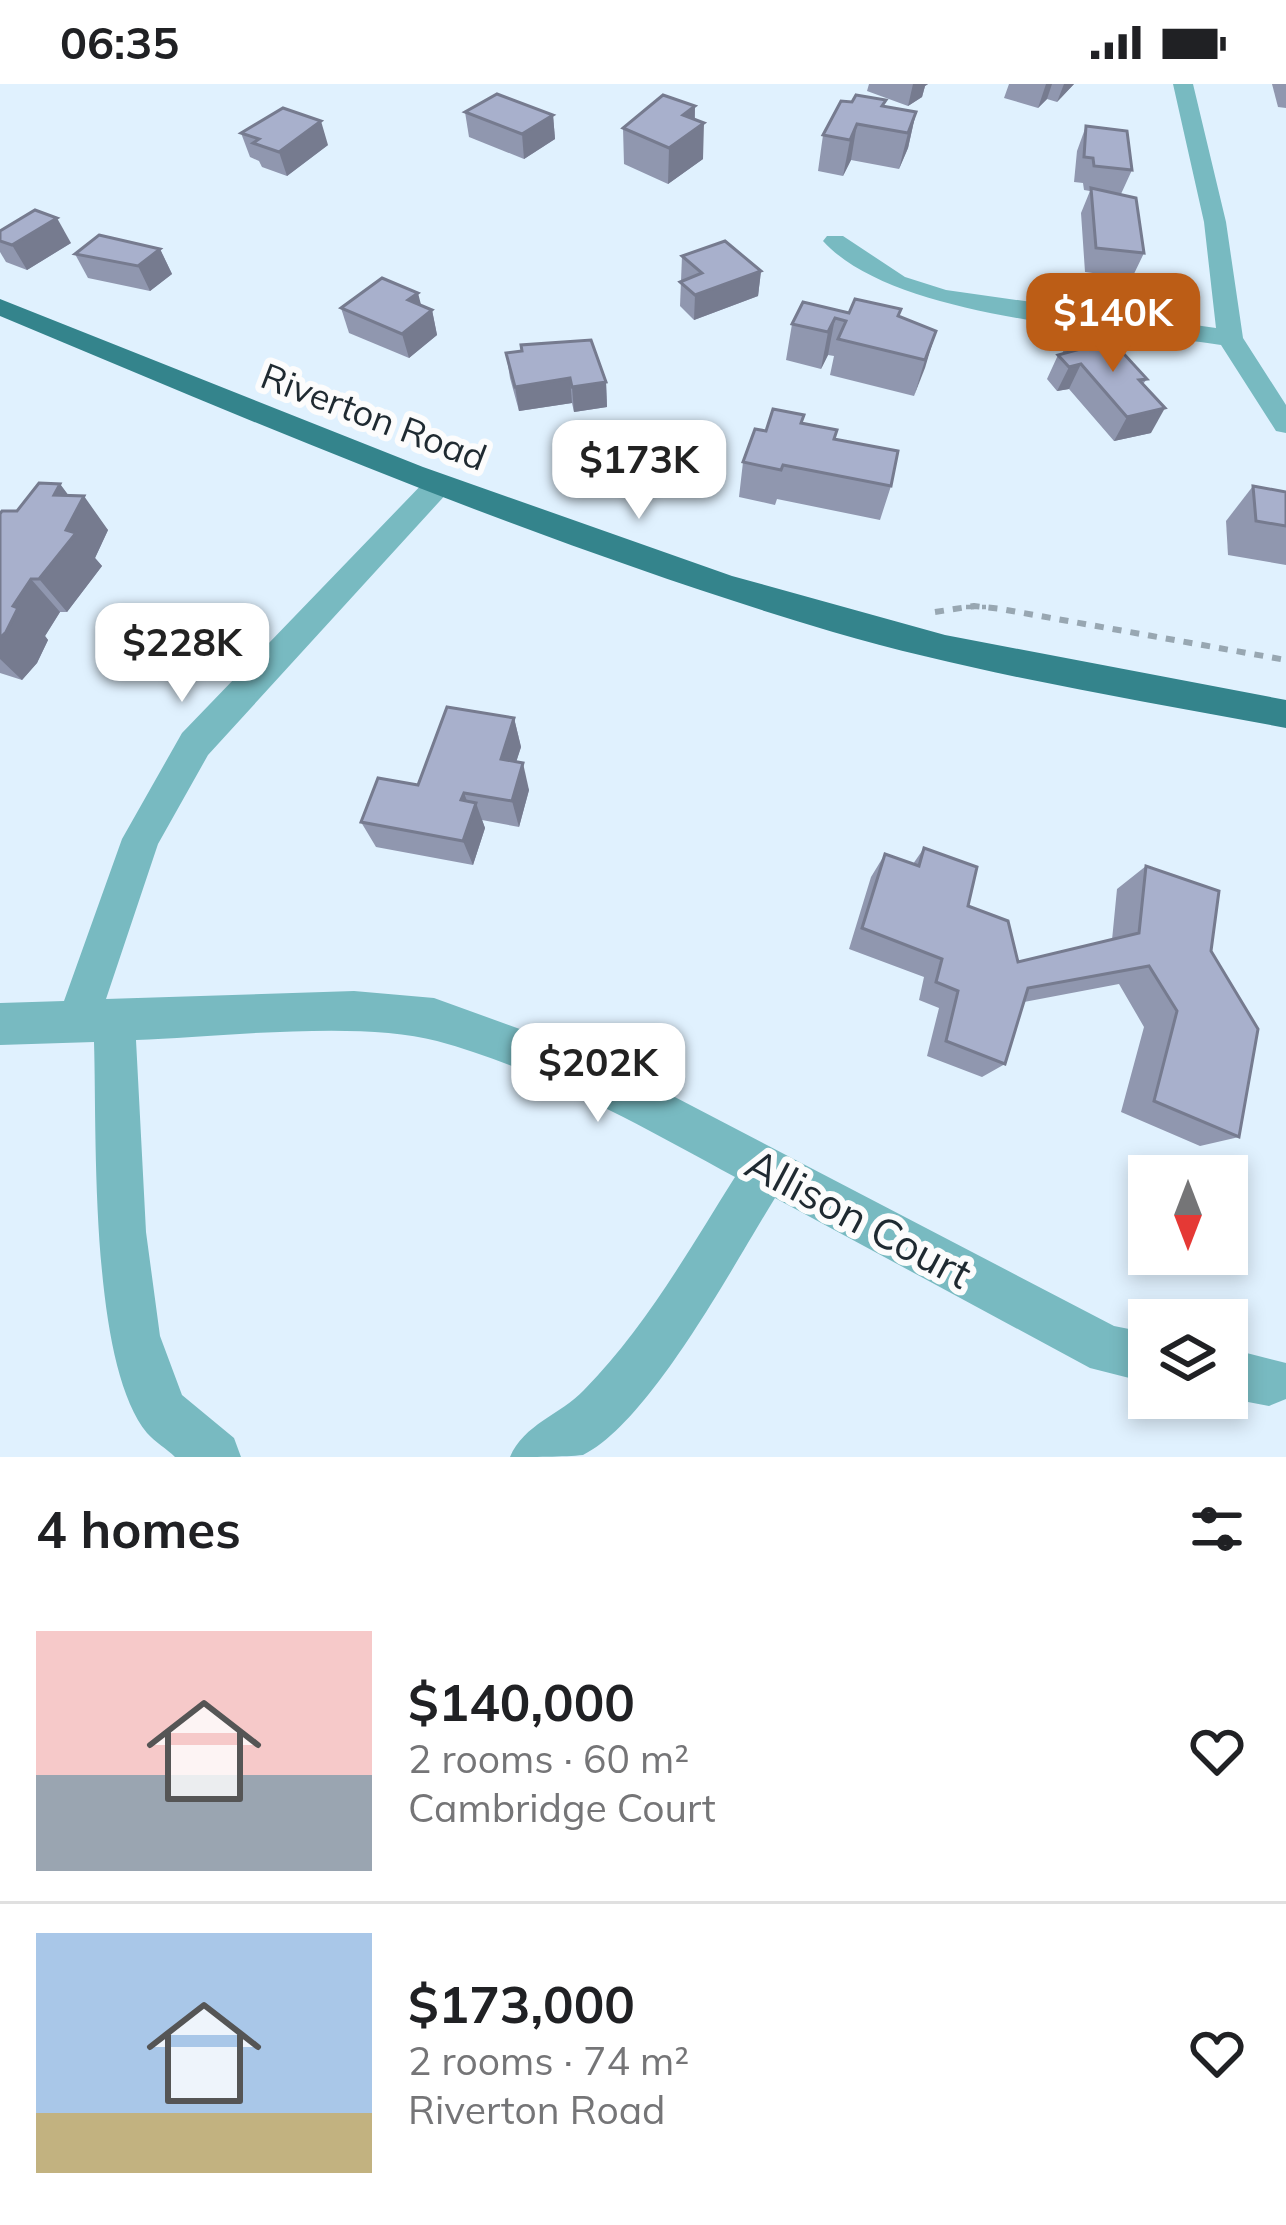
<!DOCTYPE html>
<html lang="en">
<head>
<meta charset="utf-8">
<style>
  body { margin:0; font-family:Mulish,sans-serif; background:#f2f2f2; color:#202124; height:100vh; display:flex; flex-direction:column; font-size:45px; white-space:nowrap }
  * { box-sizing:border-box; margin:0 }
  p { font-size:39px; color:#757577 }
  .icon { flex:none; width:66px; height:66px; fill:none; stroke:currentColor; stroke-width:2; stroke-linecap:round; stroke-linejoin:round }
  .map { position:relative; height:1373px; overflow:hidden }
  .details { display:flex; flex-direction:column; background:#fff; flex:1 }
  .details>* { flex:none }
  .needle { width:78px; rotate:180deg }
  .tools { position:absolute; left:1128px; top:1071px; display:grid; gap:24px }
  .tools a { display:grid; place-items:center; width:120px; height:120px; border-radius:0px; background:#fff; box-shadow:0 6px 18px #0003; font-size:60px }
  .price { position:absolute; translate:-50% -102px; padding:0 27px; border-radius:24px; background:#fff; color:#222; font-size:39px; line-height:78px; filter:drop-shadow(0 3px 6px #0008) }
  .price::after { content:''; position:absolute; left:50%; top:72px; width:36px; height:27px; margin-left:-18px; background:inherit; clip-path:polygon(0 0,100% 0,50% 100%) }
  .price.on { background:#bc5d16; color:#fff }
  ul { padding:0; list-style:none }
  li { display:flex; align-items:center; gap:36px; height:300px; padding:0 36px }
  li+li { border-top:3px solid #e0e0e0 }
  li span { display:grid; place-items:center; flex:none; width:336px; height:240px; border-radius:0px; color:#555 }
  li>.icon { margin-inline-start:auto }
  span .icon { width:144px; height:144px; fill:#fffc; stroke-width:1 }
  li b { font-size:51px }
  h2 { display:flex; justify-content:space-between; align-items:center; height:144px; padding:0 36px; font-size:51px }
  .status { display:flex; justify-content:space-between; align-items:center; height:84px; padding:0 60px; background:#fff; direction:ltr }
  .status svg { height:33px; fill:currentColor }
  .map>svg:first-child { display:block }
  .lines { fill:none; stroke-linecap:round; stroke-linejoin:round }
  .path-far1 { stroke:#98a7b2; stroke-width:4.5; stroke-dasharray:8 8; stroke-linecap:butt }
  .path { stroke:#98a7b2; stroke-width:6; stroke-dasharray:9 9; stroke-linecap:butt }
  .minor { fill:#78bac1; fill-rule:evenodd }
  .major { fill:#34848c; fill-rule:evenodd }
  .wall { fill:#9097af }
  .shaded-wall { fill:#767b8f }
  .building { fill:#a8b0cc; stroke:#767b8f; stroke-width:3 }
  .labels { text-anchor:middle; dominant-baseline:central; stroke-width:12; stroke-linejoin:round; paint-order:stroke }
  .street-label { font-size:36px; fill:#1f2a31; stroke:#fcfcfc }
  .near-street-label { font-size:42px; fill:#1f2a31; stroke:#fcfcfc }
</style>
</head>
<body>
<div class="status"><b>06:35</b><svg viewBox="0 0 49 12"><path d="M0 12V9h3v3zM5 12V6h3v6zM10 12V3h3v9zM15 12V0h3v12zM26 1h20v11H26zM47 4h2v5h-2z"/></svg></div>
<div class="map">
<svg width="1286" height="1373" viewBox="0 0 1286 1373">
  <rect width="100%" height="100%" fill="#e0f1fe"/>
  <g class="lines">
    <polyline class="path-far1" points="966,523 986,523"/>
    <polyline class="path" points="935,528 974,522 1001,525 1286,576"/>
    <g class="minor">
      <path d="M 1173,0 L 1193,0 L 1226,138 L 1243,254 L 1286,321 L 1286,349 L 1276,347 L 1221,261 C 1115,245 895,236 823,157 L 827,152 L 843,152 L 905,193 L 946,206 L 1216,244 L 1204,138 Z"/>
      <path d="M 439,390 L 454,400 L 449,407 L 208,671 L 158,760 L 106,915 L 354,907 L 434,914 L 600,974 L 1114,1242 L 1149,1249 L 1149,1299 L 1090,1284 L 775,1114 C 734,1180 650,1338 583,1371 C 565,1373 530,1373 510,1373 C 524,1340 560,1331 584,1306 C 645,1244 689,1166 735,1093 C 639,1041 543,986 437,957 C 360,936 219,953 136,956 L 146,1148 L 160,1252 L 182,1311 L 234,1354 L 241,1373 L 175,1373 C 167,1365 155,1358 147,1349 C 89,1278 97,1051 94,958 L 0,961 L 0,919 L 64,917 L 122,755 L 182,649 L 429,393 Z"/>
      <polygon points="1227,1264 1286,1279 1286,1315 1269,1322 1227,1314"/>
    </g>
    <path class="major" d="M 0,215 L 423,383 L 732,492 L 945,551 L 1286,616 L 1286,644 C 1134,615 981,591 833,548 C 548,463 274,347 0,232 Z"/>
  </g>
  <g class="wall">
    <polygon points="869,0 928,0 925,2 922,13 908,22 867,7"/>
    <polygon points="1009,0 1074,0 1057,18 1047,15 1038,24 1004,14"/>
    <polygon points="1272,0 1286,0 1286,24 1278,23"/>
    <polygon points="852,18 916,28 908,64 899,85 851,76 843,92 818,87 823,51"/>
    <polygon points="695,22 695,35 703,75 668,100 624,80 623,44"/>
    <polygon points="465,28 553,31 555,55 524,75 469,53"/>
    <polygon points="1086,42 1132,86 1121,110 1144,169 1132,194 1085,188 1081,129 1090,107 1084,106 1083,99 1074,98 1077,67"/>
    <polygon points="241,49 328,61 287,92 262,83 259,77 250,73"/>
    <polygon points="0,147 71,159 27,186 6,178 0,168"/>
    <polygon points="160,165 172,190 150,207 88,194 75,170"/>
    <polygon points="682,172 761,187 758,212 694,236 680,222"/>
    <polygon points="421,222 432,226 437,251 409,274 349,249 341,224"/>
    <polygon points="849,229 899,232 936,247 914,312 830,291 834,272 828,271 821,285 786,276 792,240"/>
    <polygon points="1068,256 1101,260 1147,295 1143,300 1151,349 1114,357 1069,305 1057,307 1047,295 1058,271 1062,270"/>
    <polygon points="506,269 606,298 607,323 574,328 572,319 519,327 510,294"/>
    <polygon points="804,331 802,339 835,355 891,402 880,436 777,415 775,421 739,413 743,378 766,347"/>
    <polygon points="60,400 68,411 108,446 95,474 102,482 67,528 60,528 45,552 48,556 37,579 22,596 0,589 0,430 17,427"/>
    <polygon points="1253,402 1286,408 1286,481 1228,471 1226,437"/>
    <polygon points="514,634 521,663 516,678 529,706 519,743 482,736 485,744 473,781 376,763 361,738"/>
    <polygon points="924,764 968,822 1018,878 1112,856 1117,805 1146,782 1211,867 1239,1053 1200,1062 1121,1028 1144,943 1119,900 1024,918 1005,980 982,993 927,972 939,924 919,916 924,893 849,865 871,793 885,770 913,780"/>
  </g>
  <g class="shaded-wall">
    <polygon points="913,0 928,0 925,2 922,13 908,22"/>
    <polygon points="1046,0 1052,0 1047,15 1038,24"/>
    <polygon points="1064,0 1074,0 1057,18"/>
    <polygon points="695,22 694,46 704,39 703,75 668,100 669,64 683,31"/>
    <polygon points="916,28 908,64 899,85 908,49"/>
    <polygon points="553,31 555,55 524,75 522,50"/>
    <polygon points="321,37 328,61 287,92 279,68"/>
    <polygon points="857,40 851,76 843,92 850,56"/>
    <polygon points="57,134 71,159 27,186 12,161"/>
    <polygon points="160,165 172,190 150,207 138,182"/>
    <polygon points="761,187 758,212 694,236 695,211"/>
    <polygon points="418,209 424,232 432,226 437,251 409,274 402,250 408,216"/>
    <polygon points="835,234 828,271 821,285 828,248"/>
    <polygon points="936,247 925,284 914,312 925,276"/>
    <polygon points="1081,280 1069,305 1057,307 1069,283"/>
    <polygon points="570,294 572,319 519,327 515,303"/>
    <polygon points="606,298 607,323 574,328 572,303"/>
    <polygon points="1165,324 1151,349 1114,357 1127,333"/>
    <polygon points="60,400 78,424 84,412 108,446 95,474 102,482 67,528 39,495 66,446 54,411"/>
    <polygon points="31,495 60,528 45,552 48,556 37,579 22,596 0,575 0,554 13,522"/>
    <polygon points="514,634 521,663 508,703 501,675"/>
    <polygon points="523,679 529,706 519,743 512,717"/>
    <polygon points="464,709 472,730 476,719 485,744 473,781 463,757 461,716"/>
  </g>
  <g class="building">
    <polygon points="497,10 553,31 522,50 465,28"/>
    <polygon points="663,11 695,22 683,31 704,39 669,64 623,44"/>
    <polygon points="856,11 886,16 882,22 916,28 908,49 857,40 850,56 823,51 841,17 852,18"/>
    <polygon points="283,24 321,37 279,68 253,59 259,55 241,49"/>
    <polygon points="1086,42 1127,47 1132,86 1094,82 1093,74 1084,73"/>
    <polygon points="1091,104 1136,114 1144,169 1096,164"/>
    <polygon points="35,126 57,134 12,161 0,157 0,147"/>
    <polygon points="99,151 160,165 138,182 75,170"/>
    <polygon points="725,157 761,187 695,211 680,198 702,189 682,172"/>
    <polygon points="382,194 418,209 408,216 432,226 402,250 341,224"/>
    <polygon points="855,215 901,225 898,232 936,247 925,276 838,255 846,237 835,234 828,248 792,240 803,218 849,229"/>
    <polygon points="1093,251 1101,260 1113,258 1147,295 1139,296 1165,324 1127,333 1081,280 1069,283 1058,271 1077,266 1068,256"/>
    <polygon points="591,256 606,298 572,303 570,294 515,303 506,269 522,267 521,261"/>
    <polygon points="773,325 804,331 801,339 837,346 834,355 898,367 891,402 783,381 781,386 743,378 755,345 766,347"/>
    <polygon points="39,399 60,400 54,411 84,412 66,446 76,449 39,495 31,495 13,522 18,524 6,548 0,554 0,430 2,427 17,427"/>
    <polygon points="1253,402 1286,408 1286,442 1256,437"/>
    <polygon points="447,623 514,634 501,675 523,679 512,717 464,709 461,716 476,719 463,757 361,738 378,694 418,701"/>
    <polygon points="924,764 977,783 968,822 1008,837 1018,878 1139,849 1146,782 1219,807 1211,867 1258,945 1239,1053 1154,1017 1177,927 1149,882 1028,904 1005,980 946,957 958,907 936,898 942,875 862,844 885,770 919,782"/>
  </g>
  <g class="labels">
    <g class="street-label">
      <text transform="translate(374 332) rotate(21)">Riverton Road</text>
    </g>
    <g class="near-street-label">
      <text transform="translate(859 1134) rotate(28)">Allison Court</text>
    </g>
  </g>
</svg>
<div class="tools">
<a><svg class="needle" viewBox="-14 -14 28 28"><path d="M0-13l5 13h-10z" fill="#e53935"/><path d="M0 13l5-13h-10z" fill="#757577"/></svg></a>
<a><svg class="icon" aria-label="layers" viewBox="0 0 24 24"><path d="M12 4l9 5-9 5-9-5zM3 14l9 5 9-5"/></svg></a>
</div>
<b class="price on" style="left:1113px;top:291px">$140K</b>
<b class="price" style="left:639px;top:438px">$173K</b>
<b class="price" style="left:182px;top:621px">$228K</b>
<b class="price" style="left:598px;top:1041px">$202K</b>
</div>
<section class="details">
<h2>4 homes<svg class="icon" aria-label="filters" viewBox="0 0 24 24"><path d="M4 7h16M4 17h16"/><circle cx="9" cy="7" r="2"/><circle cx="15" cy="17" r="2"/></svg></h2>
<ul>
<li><span style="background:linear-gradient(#f6c9c9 60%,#9aa5b1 0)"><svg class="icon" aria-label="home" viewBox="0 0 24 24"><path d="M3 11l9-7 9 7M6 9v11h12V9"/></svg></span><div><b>$140,000</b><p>2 rooms · 60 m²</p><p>Cambridge Court</p></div><svg class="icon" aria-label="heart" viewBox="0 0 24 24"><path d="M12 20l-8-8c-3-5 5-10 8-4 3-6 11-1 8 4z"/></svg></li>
<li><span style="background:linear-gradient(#a9c7e8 75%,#c2b280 0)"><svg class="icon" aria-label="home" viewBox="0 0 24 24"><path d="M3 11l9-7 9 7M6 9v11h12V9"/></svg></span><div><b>$173,000</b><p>2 rooms · 74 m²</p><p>Riverton Road</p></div><svg class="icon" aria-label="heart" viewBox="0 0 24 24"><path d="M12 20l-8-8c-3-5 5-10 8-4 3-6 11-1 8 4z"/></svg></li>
</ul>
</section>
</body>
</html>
